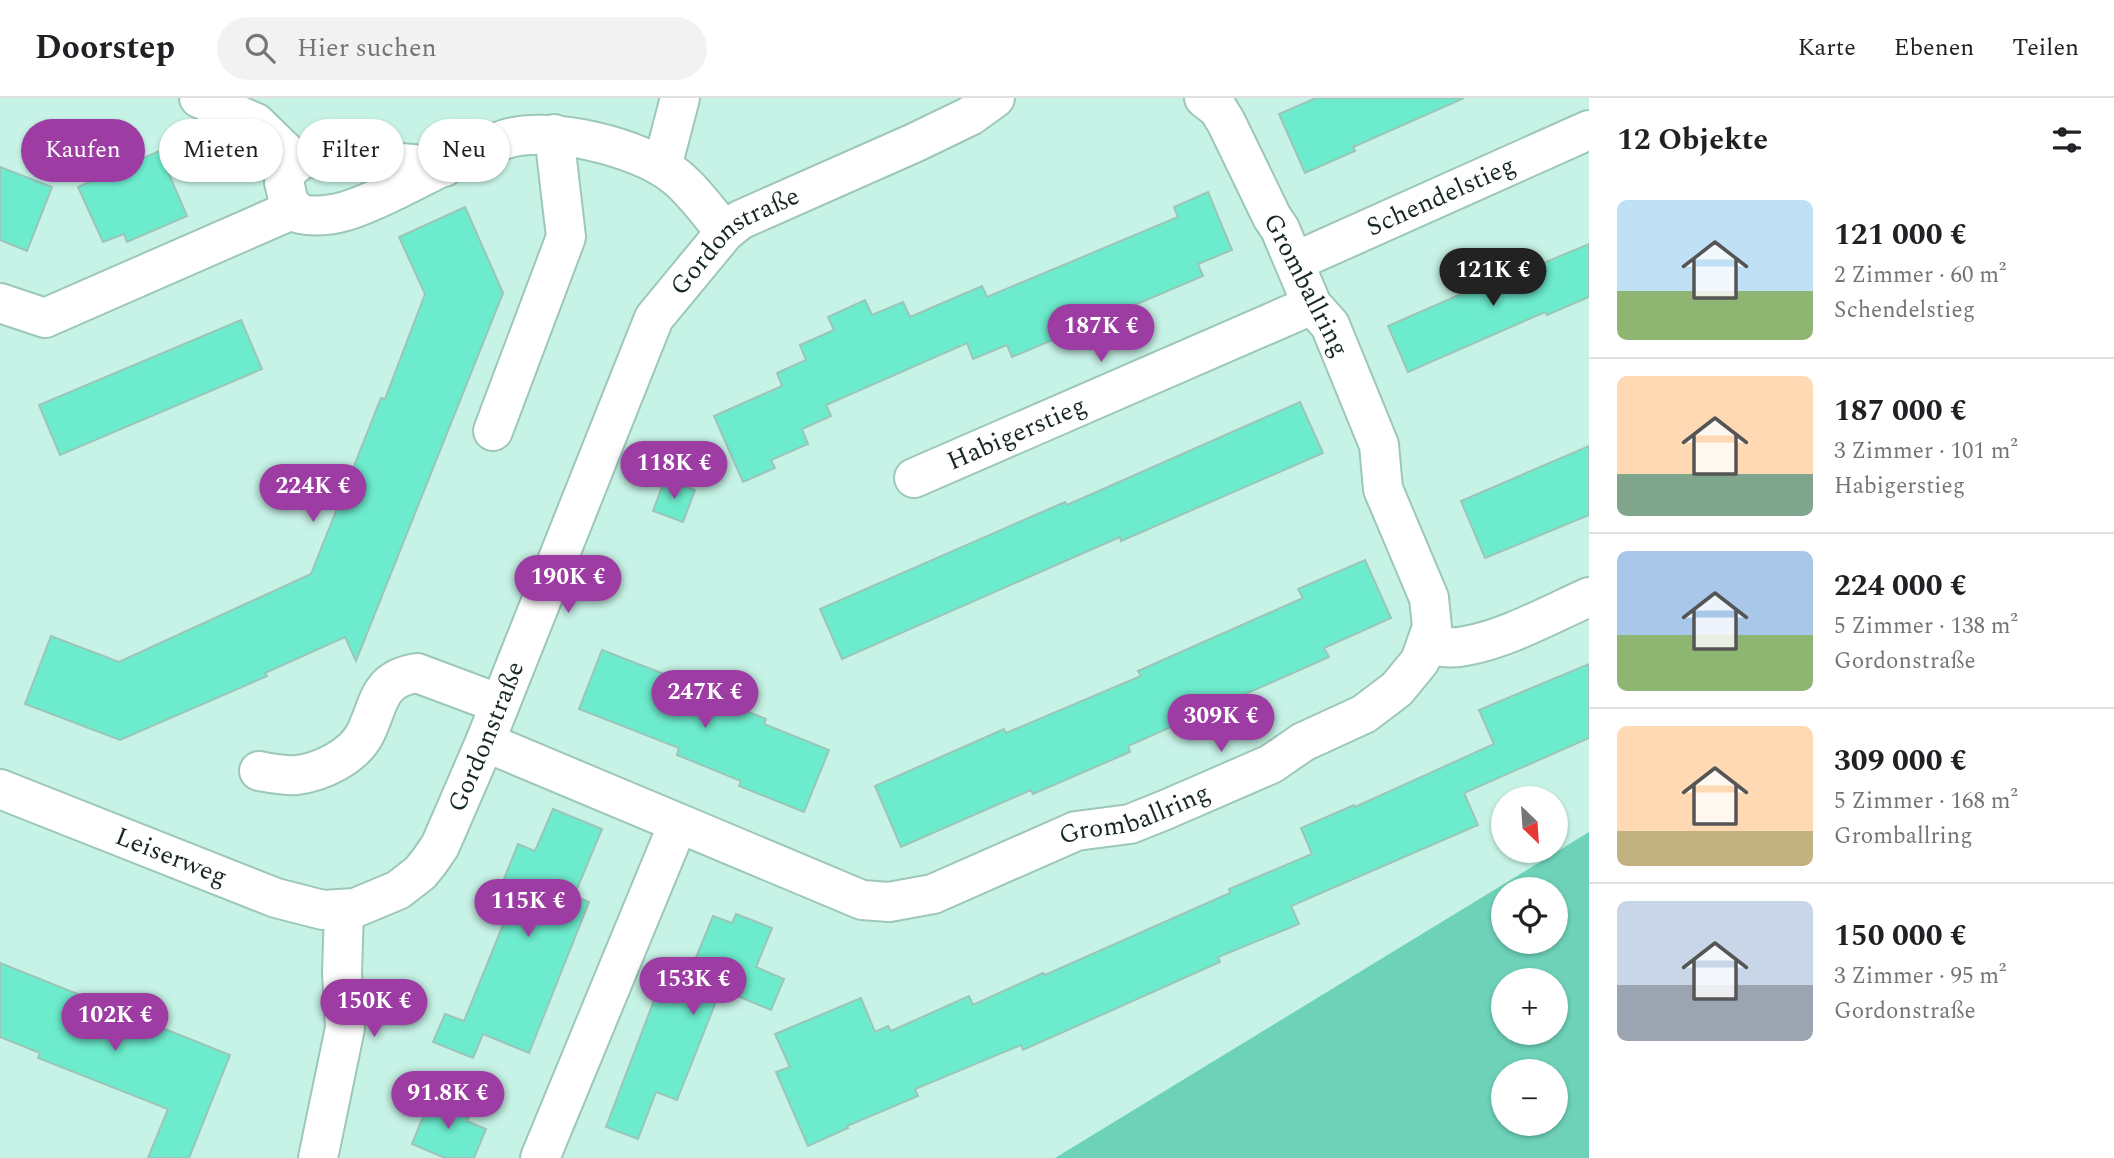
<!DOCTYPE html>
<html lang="de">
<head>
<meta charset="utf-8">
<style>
  body { margin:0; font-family:Spectral,serif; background:#f2f2f2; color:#202124; height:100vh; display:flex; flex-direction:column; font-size:26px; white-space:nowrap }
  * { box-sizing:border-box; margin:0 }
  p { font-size:23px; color:#757577 }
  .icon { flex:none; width:38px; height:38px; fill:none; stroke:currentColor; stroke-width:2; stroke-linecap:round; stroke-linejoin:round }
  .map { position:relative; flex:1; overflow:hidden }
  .side { display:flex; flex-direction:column; background:#fff; width:525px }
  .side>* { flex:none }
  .hud { position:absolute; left:21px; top:21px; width:665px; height:63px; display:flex; gap:14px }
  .needle { width:46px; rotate:155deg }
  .tools { position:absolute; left:1491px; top:688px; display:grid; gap:14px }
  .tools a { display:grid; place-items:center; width:77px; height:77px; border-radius:50%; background:#fff; box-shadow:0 2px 5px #0004; font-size:35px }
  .price { position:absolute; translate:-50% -60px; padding:0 16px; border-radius:24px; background:#9d3ca3; color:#fff; font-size:23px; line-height:46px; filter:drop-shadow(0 2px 4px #0008) }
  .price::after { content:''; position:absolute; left:50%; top:42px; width:21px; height:16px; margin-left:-10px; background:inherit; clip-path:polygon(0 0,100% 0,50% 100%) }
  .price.current { background:#222; color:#fff }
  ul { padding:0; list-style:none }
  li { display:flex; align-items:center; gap:21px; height:175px; padding:0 28px }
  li+li { border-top:2px solid #e0e0e0 }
  li span { display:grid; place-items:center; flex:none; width:196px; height:140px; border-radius:10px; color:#555 }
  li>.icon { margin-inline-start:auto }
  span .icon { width:84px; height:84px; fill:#fffc; stroke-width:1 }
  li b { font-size:30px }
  h2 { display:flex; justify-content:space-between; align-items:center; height:84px; padding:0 28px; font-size:30px }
  .pill { padding:0 24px; border-radius:32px; background:#fff; box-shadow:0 2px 5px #0004; font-size:24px; line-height:63px }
  .pill.current { background:#9d3ca3; color:#fff }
  header { display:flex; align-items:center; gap:42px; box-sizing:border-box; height:98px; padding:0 35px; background:#fff; border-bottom:2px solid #e0e0e0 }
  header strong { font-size:33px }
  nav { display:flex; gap:38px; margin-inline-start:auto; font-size:24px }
  .search { width:490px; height:63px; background:#f2f2f2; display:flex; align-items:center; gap:18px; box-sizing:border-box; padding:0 24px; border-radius:38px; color:#757577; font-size:26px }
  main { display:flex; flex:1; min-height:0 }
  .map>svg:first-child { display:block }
  .green { fill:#6ed2b8; fill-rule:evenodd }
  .building { fill:#6deccd; stroke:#9bc5b9; stroke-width:2 }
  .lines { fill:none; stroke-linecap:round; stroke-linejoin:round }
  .minor-casing { stroke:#9cc7ba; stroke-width:42 }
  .minor { stroke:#fff; stroke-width:38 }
  .labels { text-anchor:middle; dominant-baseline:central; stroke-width:5; stroke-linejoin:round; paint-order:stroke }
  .street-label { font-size:26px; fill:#182924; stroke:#fff }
</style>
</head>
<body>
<header>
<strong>Doorstep</strong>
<div class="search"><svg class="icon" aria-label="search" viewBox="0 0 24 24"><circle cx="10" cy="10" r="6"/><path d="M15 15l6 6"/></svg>Hier suchen</div>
<nav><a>Karte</a><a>Ebenen</a><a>Teilen</a></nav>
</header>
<main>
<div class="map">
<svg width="1589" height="1060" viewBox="0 0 1589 1060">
  <rect width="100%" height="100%" fill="#c7f3e6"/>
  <path class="green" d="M 1589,734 L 1589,1060 L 1055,1060 ZM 1503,791 L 1556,791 L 1556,844 L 1503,844 ZM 1503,882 L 1556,882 L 1556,934 L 1503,934 ZM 1503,973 L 1556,973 L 1556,1026 L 1503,1026 Z"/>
  <g class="building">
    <polygon points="1316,0 1464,0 1353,49 1355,53 1305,75 1279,16"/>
    <polygon points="159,53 187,118 127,144 124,136 103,144 78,89"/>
    <polygon points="0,69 52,89 27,153 0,142"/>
    <polygon points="1208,94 1232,152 1198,166 1203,178 1012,259 1007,247 973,261 967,245 826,307 831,318 802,331 808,346 771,362 775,370 743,384 714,318 782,288 777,275 806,262 800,247 834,232 828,219 865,202 872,217 903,204 910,219 982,188 987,199 1178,119 1174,109"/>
    <polygon points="465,109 503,195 356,563 345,539 265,575 267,578 120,642 25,606 51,538 119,564 311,476 381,300 385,301 425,196 399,139"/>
    <polygon points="1589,146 1589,199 1547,217 1545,214 1408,274 1388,228 1525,168 1527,172"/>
    <polygon points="241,222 262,271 60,357 39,307"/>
    <polygon points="1300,304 1323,355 1121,443 1120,439 842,561 820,511 1065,404 1067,407"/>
    <polygon points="1589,348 1589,417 1485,460 1461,403"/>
    <polygon points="665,381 695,392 683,424 653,413"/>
    <polygon points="1365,462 1391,520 1324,550 1329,559 1128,648 1130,654 1033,696 1031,692 901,749 875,688 1004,631 1006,635 1141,578 1138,573 1303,500 1298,491"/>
    <polygon points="602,552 703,591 701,595 766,621 764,626 829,652 804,714 739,688 741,683 677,657 679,650 579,611"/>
    <polygon points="1589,566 1589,640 1464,695 1478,727 1291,808 1299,826 1218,859 1220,864 1023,952 1021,947 915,991 918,998 847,1028 848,1030 808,1048 776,974 790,969 775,936 861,900 875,934 888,928 891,933 969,898 973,907 1043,875 1045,877 1230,795 1229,791 1312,756 1301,730 1354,707 1355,709 1494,646 1479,612"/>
    <polygon points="553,711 602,731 574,798 589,804 529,955 483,936 473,960 433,944 445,916 464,923 505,822 490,816 518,746 535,753"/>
    <polygon points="736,816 772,830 756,869 784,881 771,912 721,891 677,1002 656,994 638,1041 606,1029 656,897 677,906 713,818 732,825"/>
    <polygon points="0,865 230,957 189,1060 148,1060 168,1011 38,960 40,955 0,939"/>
    <polygon points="432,997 471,1013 467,1023 486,1031 474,1060 445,1060 412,1046"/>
  </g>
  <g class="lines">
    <g class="minor-casing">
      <g id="minor">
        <polyline points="199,0 256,25 296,64"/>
        <path d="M 444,69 L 337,59 L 303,60 L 288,72 L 284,84 L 289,105 L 300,116 C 334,123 366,106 396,92 C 431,75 466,55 503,42 C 546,26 640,49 675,78 C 694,93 709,115 725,134"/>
        <polyline points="662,69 680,0"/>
        <path id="s1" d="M 1294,164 L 1589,32"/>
        <polyline points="0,205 45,220 294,111"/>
        <polyline points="493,333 566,139 554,36"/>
        <path id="s2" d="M 914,380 L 1312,207"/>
        <path d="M 1427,546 C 1440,549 1452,551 1465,548 C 1506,541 1551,516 1589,499"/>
        <path id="s3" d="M 485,644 L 862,802 L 889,804 L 933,796 L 1076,733 L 1130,726 L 1165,712 L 1271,666 L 1303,644 L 1364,616 L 1397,591 L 1420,563 L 1432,529 L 1429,500 L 1383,391 L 1379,347 L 1330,227 L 1312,207 L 1280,131 L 1272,119 L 1226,24 L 1218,11 L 1204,0"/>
        <path d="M 259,673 C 271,675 284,678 297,677 C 321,674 353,659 365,636 C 380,606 377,581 417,575 L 500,606"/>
        <path id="s4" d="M 0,691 L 276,800 L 323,812 L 355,810 L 398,792 L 420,775 L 429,764 L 440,748 L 485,644 L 654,220 L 725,134 L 740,122 L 914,45 L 970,18 L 995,0"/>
        <polyline points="318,1060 345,930 342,875 344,812"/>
        <polyline points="540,1060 678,726"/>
      </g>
    </g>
    <use href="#minor" class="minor"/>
  </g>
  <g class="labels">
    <g class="street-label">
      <text stroke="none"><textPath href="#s1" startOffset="161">Schendelstieg</textPath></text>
      <text stroke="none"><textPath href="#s4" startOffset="1169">Gordonstraße</textPath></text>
      <text transform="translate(1306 187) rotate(63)">Gromballring</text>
      <text stroke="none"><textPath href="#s2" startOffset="112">Habigerstieg</textPath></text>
      <text stroke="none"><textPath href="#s4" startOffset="604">Gordonstraße</textPath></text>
      <text stroke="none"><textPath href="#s3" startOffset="698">Gromballring</textPath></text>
      <text stroke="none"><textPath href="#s4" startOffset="184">Leiserweg</textPath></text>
    </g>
  </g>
</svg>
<div class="tools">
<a><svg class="needle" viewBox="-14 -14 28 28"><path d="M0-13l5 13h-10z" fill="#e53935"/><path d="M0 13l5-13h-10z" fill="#757577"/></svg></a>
<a><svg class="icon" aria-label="locate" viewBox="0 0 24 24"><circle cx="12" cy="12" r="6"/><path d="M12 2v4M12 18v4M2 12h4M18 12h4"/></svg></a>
<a>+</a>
<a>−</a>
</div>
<b class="price current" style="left:1493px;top:210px">121K €</b>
<b class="price" style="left:1101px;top:266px">187K €</b>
<b class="price" style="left:674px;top:403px">118K €</b>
<b class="price" style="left:313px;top:426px">224K €</b>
<b class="price" style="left:568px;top:517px">190K €</b>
<b class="price" style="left:705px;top:632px">247K €</b>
<b class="price" style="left:1221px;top:656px">309K €</b>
<b class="price" style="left:528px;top:841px">115K €</b>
<b class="price" style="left:693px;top:919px">153K €</b>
<b class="price" style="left:374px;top:941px">150K €</b>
<b class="price" style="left:115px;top:955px">102K €</b>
<b class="price" style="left:448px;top:1033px">91.8K €</b>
<div class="hud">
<a class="pill current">Kaufen</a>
<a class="pill">Mieten</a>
<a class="pill">Filter</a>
<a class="pill">Neu</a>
</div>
</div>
<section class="side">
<h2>12 Objekte<svg class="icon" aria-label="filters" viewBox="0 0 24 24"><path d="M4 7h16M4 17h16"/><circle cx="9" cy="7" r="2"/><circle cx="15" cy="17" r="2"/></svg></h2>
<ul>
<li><span style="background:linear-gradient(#bfe0f5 65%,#8fb573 0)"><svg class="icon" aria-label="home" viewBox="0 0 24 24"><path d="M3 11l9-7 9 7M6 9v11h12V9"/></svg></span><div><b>121 000 €</b><p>2 Zimmer · 60 m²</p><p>Schendelstieg</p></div></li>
<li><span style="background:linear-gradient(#ffd9b3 70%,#7fa58c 0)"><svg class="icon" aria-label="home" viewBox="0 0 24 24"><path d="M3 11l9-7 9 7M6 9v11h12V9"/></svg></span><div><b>187 000 €</b><p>3 Zimmer · 101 m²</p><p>Habigerstieg</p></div></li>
<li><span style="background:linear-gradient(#a9c7e8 60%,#8fb573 0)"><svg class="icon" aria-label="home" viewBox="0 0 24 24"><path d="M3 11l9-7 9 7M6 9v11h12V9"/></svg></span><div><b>224 000 €</b><p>5 Zimmer · 138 m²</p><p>Gordonstraße</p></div></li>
<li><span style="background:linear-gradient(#ffd9b3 75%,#c2b280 0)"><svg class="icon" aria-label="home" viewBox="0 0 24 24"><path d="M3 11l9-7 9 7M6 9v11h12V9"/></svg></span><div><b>309 000 €</b><p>5 Zimmer · 168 m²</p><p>Gromballring</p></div></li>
<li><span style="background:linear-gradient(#c9d6e8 60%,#9aa5b1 0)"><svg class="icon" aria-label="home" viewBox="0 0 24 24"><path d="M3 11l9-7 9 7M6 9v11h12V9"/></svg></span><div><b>150 000 €</b><p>3 Zimmer · 95 m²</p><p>Gordonstraße</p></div></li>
</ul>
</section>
</main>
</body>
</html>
